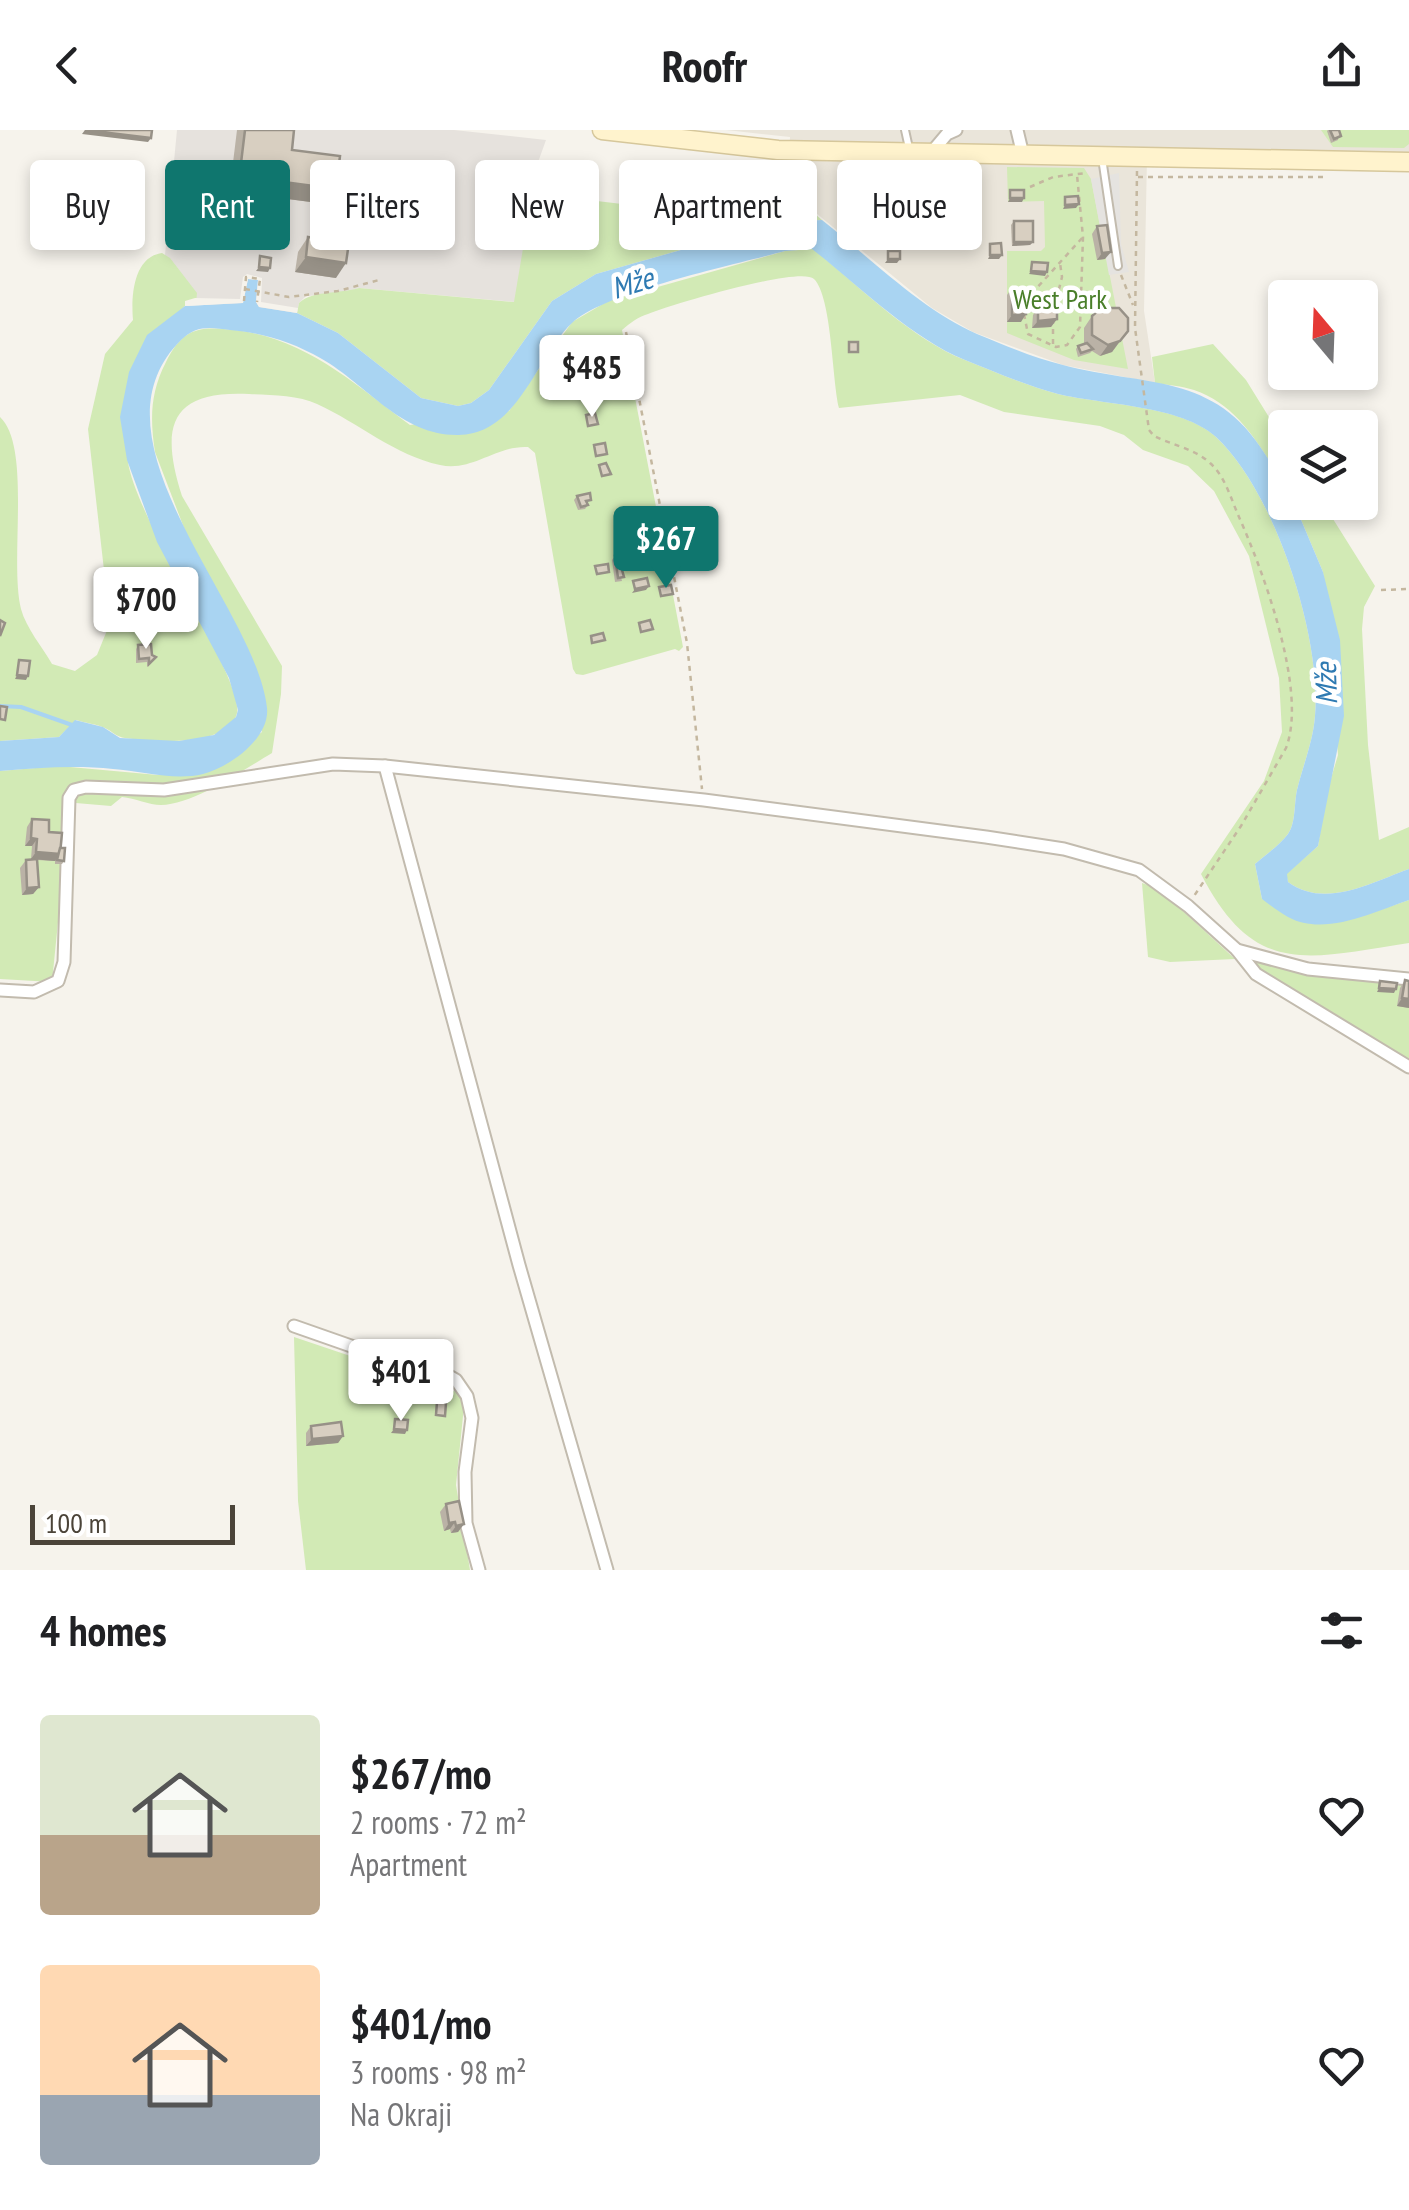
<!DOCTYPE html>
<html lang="en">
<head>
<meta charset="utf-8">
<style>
  body { margin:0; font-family:"PT Sans Narrow",sans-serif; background:#f2f2f2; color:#202124; height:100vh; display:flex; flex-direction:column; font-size:38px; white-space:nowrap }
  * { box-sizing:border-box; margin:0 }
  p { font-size:32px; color:#757577 }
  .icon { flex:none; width:55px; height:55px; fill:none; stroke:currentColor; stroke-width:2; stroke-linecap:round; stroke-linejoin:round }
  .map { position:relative; height:1440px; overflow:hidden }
  .panel { display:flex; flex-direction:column; background:#fff; flex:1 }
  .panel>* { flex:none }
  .top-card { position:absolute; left:30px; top:30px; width:1350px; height:90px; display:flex; gap:20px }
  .needle { width:65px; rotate:341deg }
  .fabs { position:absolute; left:1268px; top:150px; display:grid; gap:20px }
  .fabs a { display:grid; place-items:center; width:110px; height:110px; border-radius:10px; background:#fff; box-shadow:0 5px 15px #0003; font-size:50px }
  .scale { position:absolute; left:30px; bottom:25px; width:205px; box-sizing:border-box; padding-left:10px; border:5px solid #4b4439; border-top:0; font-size:28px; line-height:35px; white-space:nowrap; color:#4b4439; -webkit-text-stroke:8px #fff; paint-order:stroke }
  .price { position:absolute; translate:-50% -85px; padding:0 22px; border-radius:10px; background:#fff; color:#222; font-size:32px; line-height:65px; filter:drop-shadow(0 2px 5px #0008) }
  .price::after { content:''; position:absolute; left:50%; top:60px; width:30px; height:22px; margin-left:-15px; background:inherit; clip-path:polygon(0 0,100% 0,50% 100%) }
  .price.on { background:#0f766e; color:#fff }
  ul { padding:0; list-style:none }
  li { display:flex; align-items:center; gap:30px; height:250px; padding:0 40px }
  li span { display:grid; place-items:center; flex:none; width:280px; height:200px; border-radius:10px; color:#555 }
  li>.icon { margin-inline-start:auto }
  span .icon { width:120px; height:120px; fill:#fffc; stroke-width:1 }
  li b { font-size:42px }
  h2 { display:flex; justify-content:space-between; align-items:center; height:120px; padding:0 40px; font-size:42px }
  .pill { padding:0 35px; border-radius:10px; background:#fff; box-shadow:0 5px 15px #0003; font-size:35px; line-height:90px }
  .pill.on { background:#0f766e; color:#fff }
  header { display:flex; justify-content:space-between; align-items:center; height:130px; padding:0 40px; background:#fff; font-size:45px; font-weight:700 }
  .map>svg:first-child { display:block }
  .residential { fill:#eae5da }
  .industrial { fill:#e6e2dd }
  .green { fill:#d2eab5 }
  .parking { fill:#e5e3e0 }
  .water { fill:#a9d4f2 }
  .pier { fill:#f6f3ec }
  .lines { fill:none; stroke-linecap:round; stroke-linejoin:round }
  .stream { stroke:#a9d4f2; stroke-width:4 }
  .lane-casing { stroke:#c2bbae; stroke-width:10 }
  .street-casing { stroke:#c2bbae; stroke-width:15 }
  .secondary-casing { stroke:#d6c79b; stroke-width:21 }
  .path { stroke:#c4b79f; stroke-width:2.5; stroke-dasharray:5 5; stroke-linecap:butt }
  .lane { stroke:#fff; stroke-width:6 }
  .street { stroke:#fff; stroke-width:11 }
  .secondary { stroke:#fff3cd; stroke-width:18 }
  .wall { fill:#bab2a6 }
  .shaded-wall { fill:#979187 }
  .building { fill:#d8cfc1; stroke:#979187; stroke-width:2.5 }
  .labels { text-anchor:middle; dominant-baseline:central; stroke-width:9; stroke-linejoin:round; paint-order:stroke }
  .park-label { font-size:28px; fill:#4a7f2a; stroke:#fff }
  .water-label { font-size:30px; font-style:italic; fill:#2e7ab2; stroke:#fff }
</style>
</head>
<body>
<header><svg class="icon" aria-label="back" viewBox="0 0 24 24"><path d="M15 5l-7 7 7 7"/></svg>Roofr<svg class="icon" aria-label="share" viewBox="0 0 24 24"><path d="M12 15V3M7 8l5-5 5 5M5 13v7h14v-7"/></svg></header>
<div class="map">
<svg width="1409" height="1440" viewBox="0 0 1409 1440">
  <rect width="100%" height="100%" fill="#f6f3ec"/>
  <polygon class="residential" points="726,0 1409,0 1409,32 1147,27 1144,181 1155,253 1063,235 973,202 932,178 794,65 789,36 790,7"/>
  <polygon class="industrial" points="177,0 454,0 546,10 537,35 515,172 359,158 341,164 306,166 299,173 297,183 196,173 164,135"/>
  <g class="green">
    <polygon points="1321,0 1409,0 1409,14 1404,18 1333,17"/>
    <path d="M 537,35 L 549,42 L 555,66 L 731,87 L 742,79 L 747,68 C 786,57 793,64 822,90 L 780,92 L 596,144 L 552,171 L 489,260 L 471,273 L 458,276 L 421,268 L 338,203 L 297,183 L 299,173 C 313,160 340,164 359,158 L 514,172 Z"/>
    <polygon points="1007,37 1084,38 1091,49 1128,239 1074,230 1007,203 1007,121 1041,121 1045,117 1044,71 1008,72"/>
    <path d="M 813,119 C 858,155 911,209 965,230 C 995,242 1027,256 1058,264 C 1103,275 1182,275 1216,307 C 1275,362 1322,507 1315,586 C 1313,612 1303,635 1297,660 C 1294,673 1296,693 1288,704 C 1280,715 1265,725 1255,734 L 1262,769 L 1359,787 L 1409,770 L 1409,813 C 1308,828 1255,849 1201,744 L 1264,651 L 1282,602 L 1279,548 L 1249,426 L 1214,361 L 1188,336 L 1143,320 L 1124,305 L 1100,296 L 1004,282 L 960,265 L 839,278 C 832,250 832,167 814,149 C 799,136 671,175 648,184 C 638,187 630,193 622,200 L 683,517 L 679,521 L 675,519 L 583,545 L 576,544 L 573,539 L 535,323 L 528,317 C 496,315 473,342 440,335 C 394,325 359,293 317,274 C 298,265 269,265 249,264 C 169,260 160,297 182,366 L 282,536 L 281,564 L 272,623 C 245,639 193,675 161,675 C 149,675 135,668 122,667 L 111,676 L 64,672 L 59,782 L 52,852 L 0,849 L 0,641 L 59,636 L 158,645 L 201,644 L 262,602 L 155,322 C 150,289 150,263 166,232 C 183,197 200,196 235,200 C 305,208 355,254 410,295 L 509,281 L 572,192 L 608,171 L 785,121 Z"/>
    <path d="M 162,123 L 170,128 L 197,163 L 196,173 L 185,176 L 173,187 C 166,210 126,317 128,332 C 136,389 245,552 237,583 C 229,618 151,612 125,608 C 117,607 113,602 105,598 C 97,594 85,593 76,590 L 59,607 L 0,611 L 0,287 C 32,317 9,431 21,479 C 26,498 43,518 52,534 L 75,541 L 97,525 L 110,493 L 88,299 L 105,224 L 133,190 C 131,167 133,127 162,123 Z"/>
    <path d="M 1213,214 L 1246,250 L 1285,313 L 1285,357 C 1262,319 1239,275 1194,260 C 1182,256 1167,255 1155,253 L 1152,227 Z"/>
    <path d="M 1294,373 L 1323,373 L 1375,456 L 1364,477 L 1362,499 L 1368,615 L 1379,710 L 1409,697 L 1409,739 C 1370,753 1325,779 1288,752 L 1286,744 L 1318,716 L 1326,665 L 1338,625 L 1323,442 Z"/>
    <polygon points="1142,753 1159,759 1235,829 1170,832 1148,827"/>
    <polygon points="1237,820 1308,839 1409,849 1409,937 1256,844"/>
    <polygon points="294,1207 457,1262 464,1276 456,1355 470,1440 306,1440 298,1371"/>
  </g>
  <polygon class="parking" points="1119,43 1121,114 1129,142 1109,145 1091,49"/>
  <path class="water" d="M 822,90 C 869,127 922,180 977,204 C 1004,215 1034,228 1063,235 C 1145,257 1215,242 1265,324 C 1276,341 1285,353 1285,372 L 1294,373 L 1323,442 L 1340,510 L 1344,586 L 1318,716 L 1287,744 L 1288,752 C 1325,779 1370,753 1409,739 L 1409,770 C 1374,782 1324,807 1288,787 C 1279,782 1270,775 1262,769 L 1255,734 C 1265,725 1280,715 1288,704 C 1296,693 1294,673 1297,660 C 1303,635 1313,612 1315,586 C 1322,507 1275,362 1216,307 C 1181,275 1103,275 1058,264 C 1027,256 995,242 965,230 C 911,208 858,155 812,119 L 785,121 C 737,134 604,162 572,193 C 536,227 518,305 458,305 C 402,306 367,255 322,229 C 292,212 264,203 230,200 C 210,197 196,195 181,210 C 80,310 256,475 267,578 C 270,608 230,637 203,644 C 175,651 141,641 113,639 C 75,635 38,638 0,641 L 0,611 L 59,607 L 75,590 L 103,597 L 120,608 L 179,611 L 214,605 L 236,587 L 238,580 L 229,548 L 157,412 L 127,330 L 120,287 L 129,242 L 147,205 L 185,176 L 243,173 L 248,149 L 258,150 L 256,172 L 259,177 L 297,183 L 338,203 L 421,268 L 458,276 L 471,273 L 489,260 L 552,171 L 596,144 L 780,92 Z"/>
  <polygon class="pier" points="247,144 262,148 261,172 298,178 297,183 259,177 256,172 258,150 248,149 243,173 185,176 185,171 195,168 240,169 243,147"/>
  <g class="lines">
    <polyline class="stream" points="0,576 21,577 72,595"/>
    <g class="lane-casing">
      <g id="lane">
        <polyline points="905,0 909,18"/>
        <polyline points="1102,28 1118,136"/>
      </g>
    </g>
    <g class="street-casing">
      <g id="street">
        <polyline points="1017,0 1023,25"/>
        <polyline points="931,23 947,4 956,0"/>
        <polyline points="385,636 519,1135 607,1440"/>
        <polyline points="1237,820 1256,844 1409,937"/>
        <polyline points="0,860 34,862 58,851 64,832 69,668 74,660 86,657 164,660 333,634 385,636 704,670 986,707 1064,719 1139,740 1188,776 1237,820 1308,839 1409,849"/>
        <polyline points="294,1196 391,1230 435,1238 456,1250 467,1266 472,1288 465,1342 466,1393 479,1440"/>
      </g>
    </g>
    <g class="secondary-casing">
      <polyline id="secondary" points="602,0 778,20 1409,32"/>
    </g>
    <g class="path">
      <path d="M 1137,41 L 1135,198 L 1149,300 L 1154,306 C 1172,315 1195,319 1210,333 C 1225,346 1231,369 1239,387 C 1263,441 1308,561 1286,618 L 1241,696 L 1194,766"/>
      <polyline points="1138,47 1325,47"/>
      <polyline points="1030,57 1053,47 1086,43"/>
      <polyline points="1121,145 1133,175"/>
      <polyline points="245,159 289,167 338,161 379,150"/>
      <polyline points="244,171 246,147 260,149 257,172"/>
      <polyline points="1025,171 1083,107"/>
      <polyline points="1054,179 1062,147 1060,133"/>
      <polyline points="1024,184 1028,204 1056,217 1067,215 1080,197 1083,107 1077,45"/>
      <polyline points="626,202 687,513 702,659"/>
      <polyline points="1053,214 1053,192"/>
      <polyline points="1381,460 1409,459"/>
    </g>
    <use href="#lane" class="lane"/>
    <use href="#street" class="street"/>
    <use href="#secondary" class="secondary"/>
  </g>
  <g class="wall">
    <polygon points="237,0 294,0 292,20 326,74 265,66 260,102 250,117 223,114"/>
    <polygon points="1328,0 1339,0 1338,10 1331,13 1327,1"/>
    <polygon points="895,46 913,70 910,73 892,73 892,50"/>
    <polygon points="1014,91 1033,112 1030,115 1012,116 1011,95"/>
    <polygon points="1097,96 1105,129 1097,130 1092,104"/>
    <polygon points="308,107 336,148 295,142 298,122"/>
    <polygon points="1012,158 1021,192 1007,192 1007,165"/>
    <polygon points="1031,169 1040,178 1057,189 1051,197 1032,198 1033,185 1035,182 1027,182 1028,172"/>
    <polygon points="1092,186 1128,201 1112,222 1100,226 1092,221 1090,223 1078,227 1076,219 1078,216 1084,214 1084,198"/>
    <polygon points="577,366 588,375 585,379 578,380 574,370"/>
    <polygon points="615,426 622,451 615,452 612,430"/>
    <polygon points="138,515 156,527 147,537 147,532 136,533 136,519"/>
    <polygon points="32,689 49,702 60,718 64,731 62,734 55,734 55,731 37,730 39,757 33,764 22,765 20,738 26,730 31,729 32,716 25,716 27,697"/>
    <polygon points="1405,850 1409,851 1409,878 1397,876 1400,858"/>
    <polygon points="311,1296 343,1306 338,1313 306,1316 306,1303"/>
    <polygon points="446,1374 464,1394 458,1402 451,1403 450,1399 444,1401 440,1382"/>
  </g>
  <g class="shaded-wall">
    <polygon points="85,0 151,8 148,12 82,4"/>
    <polygon points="268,50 336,59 326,74 257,65"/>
    <polygon points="1010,68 1024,68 1022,72 1008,72"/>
    <polygon points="895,69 913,70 910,73 892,73"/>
    <polygon points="1079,74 1076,78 1063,79 1065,75"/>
    <polygon points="233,99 260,102 250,117 223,114"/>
    <polygon points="936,108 950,108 947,112 934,112"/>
    <polygon points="1014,112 1033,112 1030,115 1012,116"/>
    <polygon points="887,113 902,113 899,117 884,117"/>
    <polygon points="1111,122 1105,129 1097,130 1102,123"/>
    <polygon points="990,125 1002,125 999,129 988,129"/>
    <polygon points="306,127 346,133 336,148 295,142"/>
    <polygon points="888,129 900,129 897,133 885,133"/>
    <polygon points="259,137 270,138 268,142 256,141"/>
    <polygon points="1031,141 1047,142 1045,146 1029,144"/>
    <polygon points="1026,184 1021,192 1007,192 1012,185"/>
    <polygon points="1057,189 1051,197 1032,198 1038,191"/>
    <polygon points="1120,211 1112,222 1100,226 1108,215"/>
    <polygon points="649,456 646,460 632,463 635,459"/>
    <polygon points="17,545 28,546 26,550 15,549"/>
    <polygon points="31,708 37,709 32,716 25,716"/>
    <polygon points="36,722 60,724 55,731 31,729"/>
    <polygon points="39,757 33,764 22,765 27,758"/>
    <polygon points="1379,858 1396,859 1394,863 1377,862"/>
    <polygon points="1402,868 1409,869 1409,878 1397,876"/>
    <polygon points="394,1299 407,1300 405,1304 391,1303"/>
    <polygon points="343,1306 338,1313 306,1316 312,1309"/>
    <polygon points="455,1392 450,1399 444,1401 449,1393"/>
    <polygon points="464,1394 458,1402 451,1403 456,1396"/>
  </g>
  <g class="building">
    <polygon points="85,0 152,0 151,8"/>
    <polygon points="245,0 294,0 292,20 340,26 336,59 268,50 260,102 233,99"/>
    <polygon points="1330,0 1339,0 1341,6 1334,9"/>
    <polygon points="895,46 913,46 913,70 895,69"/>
    <rect x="1010" y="60" width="14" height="8"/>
    <polygon points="1078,66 1079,74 1065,75 1065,67"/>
    <rect x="1014" y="91" width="19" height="21"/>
    <polygon points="1107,95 1111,122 1102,123 1097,96"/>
    <rect x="936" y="97" width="14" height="11"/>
    <polygon points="887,102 902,103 902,113 887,113"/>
    <polygon points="308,107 349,112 346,133 306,127"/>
    <polygon points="1001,113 1002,125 990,125 990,114"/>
    <rect x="888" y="121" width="12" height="8"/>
    <polygon points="260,126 271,128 270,138 259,137"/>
    <polygon points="1032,132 1048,133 1047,142 1031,141"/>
    <polygon points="1012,158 1025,159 1026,184 1012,185"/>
    <polygon points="1031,169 1040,169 1040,179 1030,178"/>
    <polygon points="1038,178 1057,180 1057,189 1038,191"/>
    <polygon points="1101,178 1119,178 1128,188 1128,201 1120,211 1108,215 1092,205 1092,186"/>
    <rect x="849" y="212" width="9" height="10"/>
    <polygon points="1087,213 1093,219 1081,223 1078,216"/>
    <polygon points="595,283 598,294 588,296 586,285"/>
    <polygon points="605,313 607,324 596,326 594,315"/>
    <polygon points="606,333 611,344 602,346 599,335"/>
    <polygon points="590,363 591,370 586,371 588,375 581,377 577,366"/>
    <polygon points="615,426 618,426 624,447 618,448"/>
    <polygon points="608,434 609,442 597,444 595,436"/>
    <polygon points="647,448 649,456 635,459 633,451"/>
    <polygon points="671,455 673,464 661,466 659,457"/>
    <polygon points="0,490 5,493 0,506"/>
    <polygon points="650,490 653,499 641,502 639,493"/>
    <polygon points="603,503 605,510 592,513 591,506"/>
    <polygon points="151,514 152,525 156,527 149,534 149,528 139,529 138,515"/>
    <polygon points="19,530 30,531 28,546 17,545"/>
    <polygon points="0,576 7,577 5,590 0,589"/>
    <polygon points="32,689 49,690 49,702 62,703 60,724 36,722 37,709 31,708"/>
    <polygon points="60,718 65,718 64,731 57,730"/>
    <polygon points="37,729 39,757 27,758 26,730"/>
    <polygon points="1405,850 1409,851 1409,869 1402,868"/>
    <polygon points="1380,851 1397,853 1396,859 1379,858"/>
    <polygon points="437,1272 446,1273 445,1286 436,1285"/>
    <polygon points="395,1289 408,1290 407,1300 394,1299"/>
    <polygon points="341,1292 343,1306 312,1309 311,1296"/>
    <polygon points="459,1371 464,1394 456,1396 455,1392 449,1393 446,1374"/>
  </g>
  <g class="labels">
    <g class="park-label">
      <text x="1060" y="168">West Park</text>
    </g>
    <g class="water-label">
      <text transform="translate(632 152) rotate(-17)">Mže</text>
      <text transform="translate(1325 554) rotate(-92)">Mže</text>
    </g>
  </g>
</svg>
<div class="fabs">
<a><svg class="needle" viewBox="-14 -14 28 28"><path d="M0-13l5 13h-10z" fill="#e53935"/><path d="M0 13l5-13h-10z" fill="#757577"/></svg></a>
<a><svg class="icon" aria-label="layers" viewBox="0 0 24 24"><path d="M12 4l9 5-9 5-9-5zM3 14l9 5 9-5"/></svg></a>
</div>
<div class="scale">100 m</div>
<b class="price" style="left:592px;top:290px">$485</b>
<b class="price on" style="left:666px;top:461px">$267</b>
<b class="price" style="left:146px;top:522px">$700</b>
<b class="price" style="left:401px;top:1294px">$401</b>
<div class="top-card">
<a class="pill">Buy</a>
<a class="pill on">Rent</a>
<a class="pill">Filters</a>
<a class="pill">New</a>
<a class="pill">Apartment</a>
<a class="pill">House</a>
</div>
</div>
<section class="panel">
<h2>4 homes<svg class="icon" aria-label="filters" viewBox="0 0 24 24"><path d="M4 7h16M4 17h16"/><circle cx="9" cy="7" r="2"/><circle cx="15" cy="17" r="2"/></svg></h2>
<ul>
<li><span style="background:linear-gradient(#dfe7d0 60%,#b9a48a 0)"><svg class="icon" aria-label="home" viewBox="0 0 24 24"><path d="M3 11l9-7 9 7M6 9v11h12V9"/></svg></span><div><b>$267/mo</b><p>2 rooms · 72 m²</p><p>Apartment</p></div><svg class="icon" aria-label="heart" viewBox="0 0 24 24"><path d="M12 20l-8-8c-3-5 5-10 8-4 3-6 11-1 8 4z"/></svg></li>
<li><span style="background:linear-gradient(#ffd9b3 65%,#9aa5b1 0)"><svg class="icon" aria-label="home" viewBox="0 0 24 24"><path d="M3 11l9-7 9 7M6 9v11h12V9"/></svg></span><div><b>$401/mo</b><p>3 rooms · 98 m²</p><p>Na Okraji</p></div><svg class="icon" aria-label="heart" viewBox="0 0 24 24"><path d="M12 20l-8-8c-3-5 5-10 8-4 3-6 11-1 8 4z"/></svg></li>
</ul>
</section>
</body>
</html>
